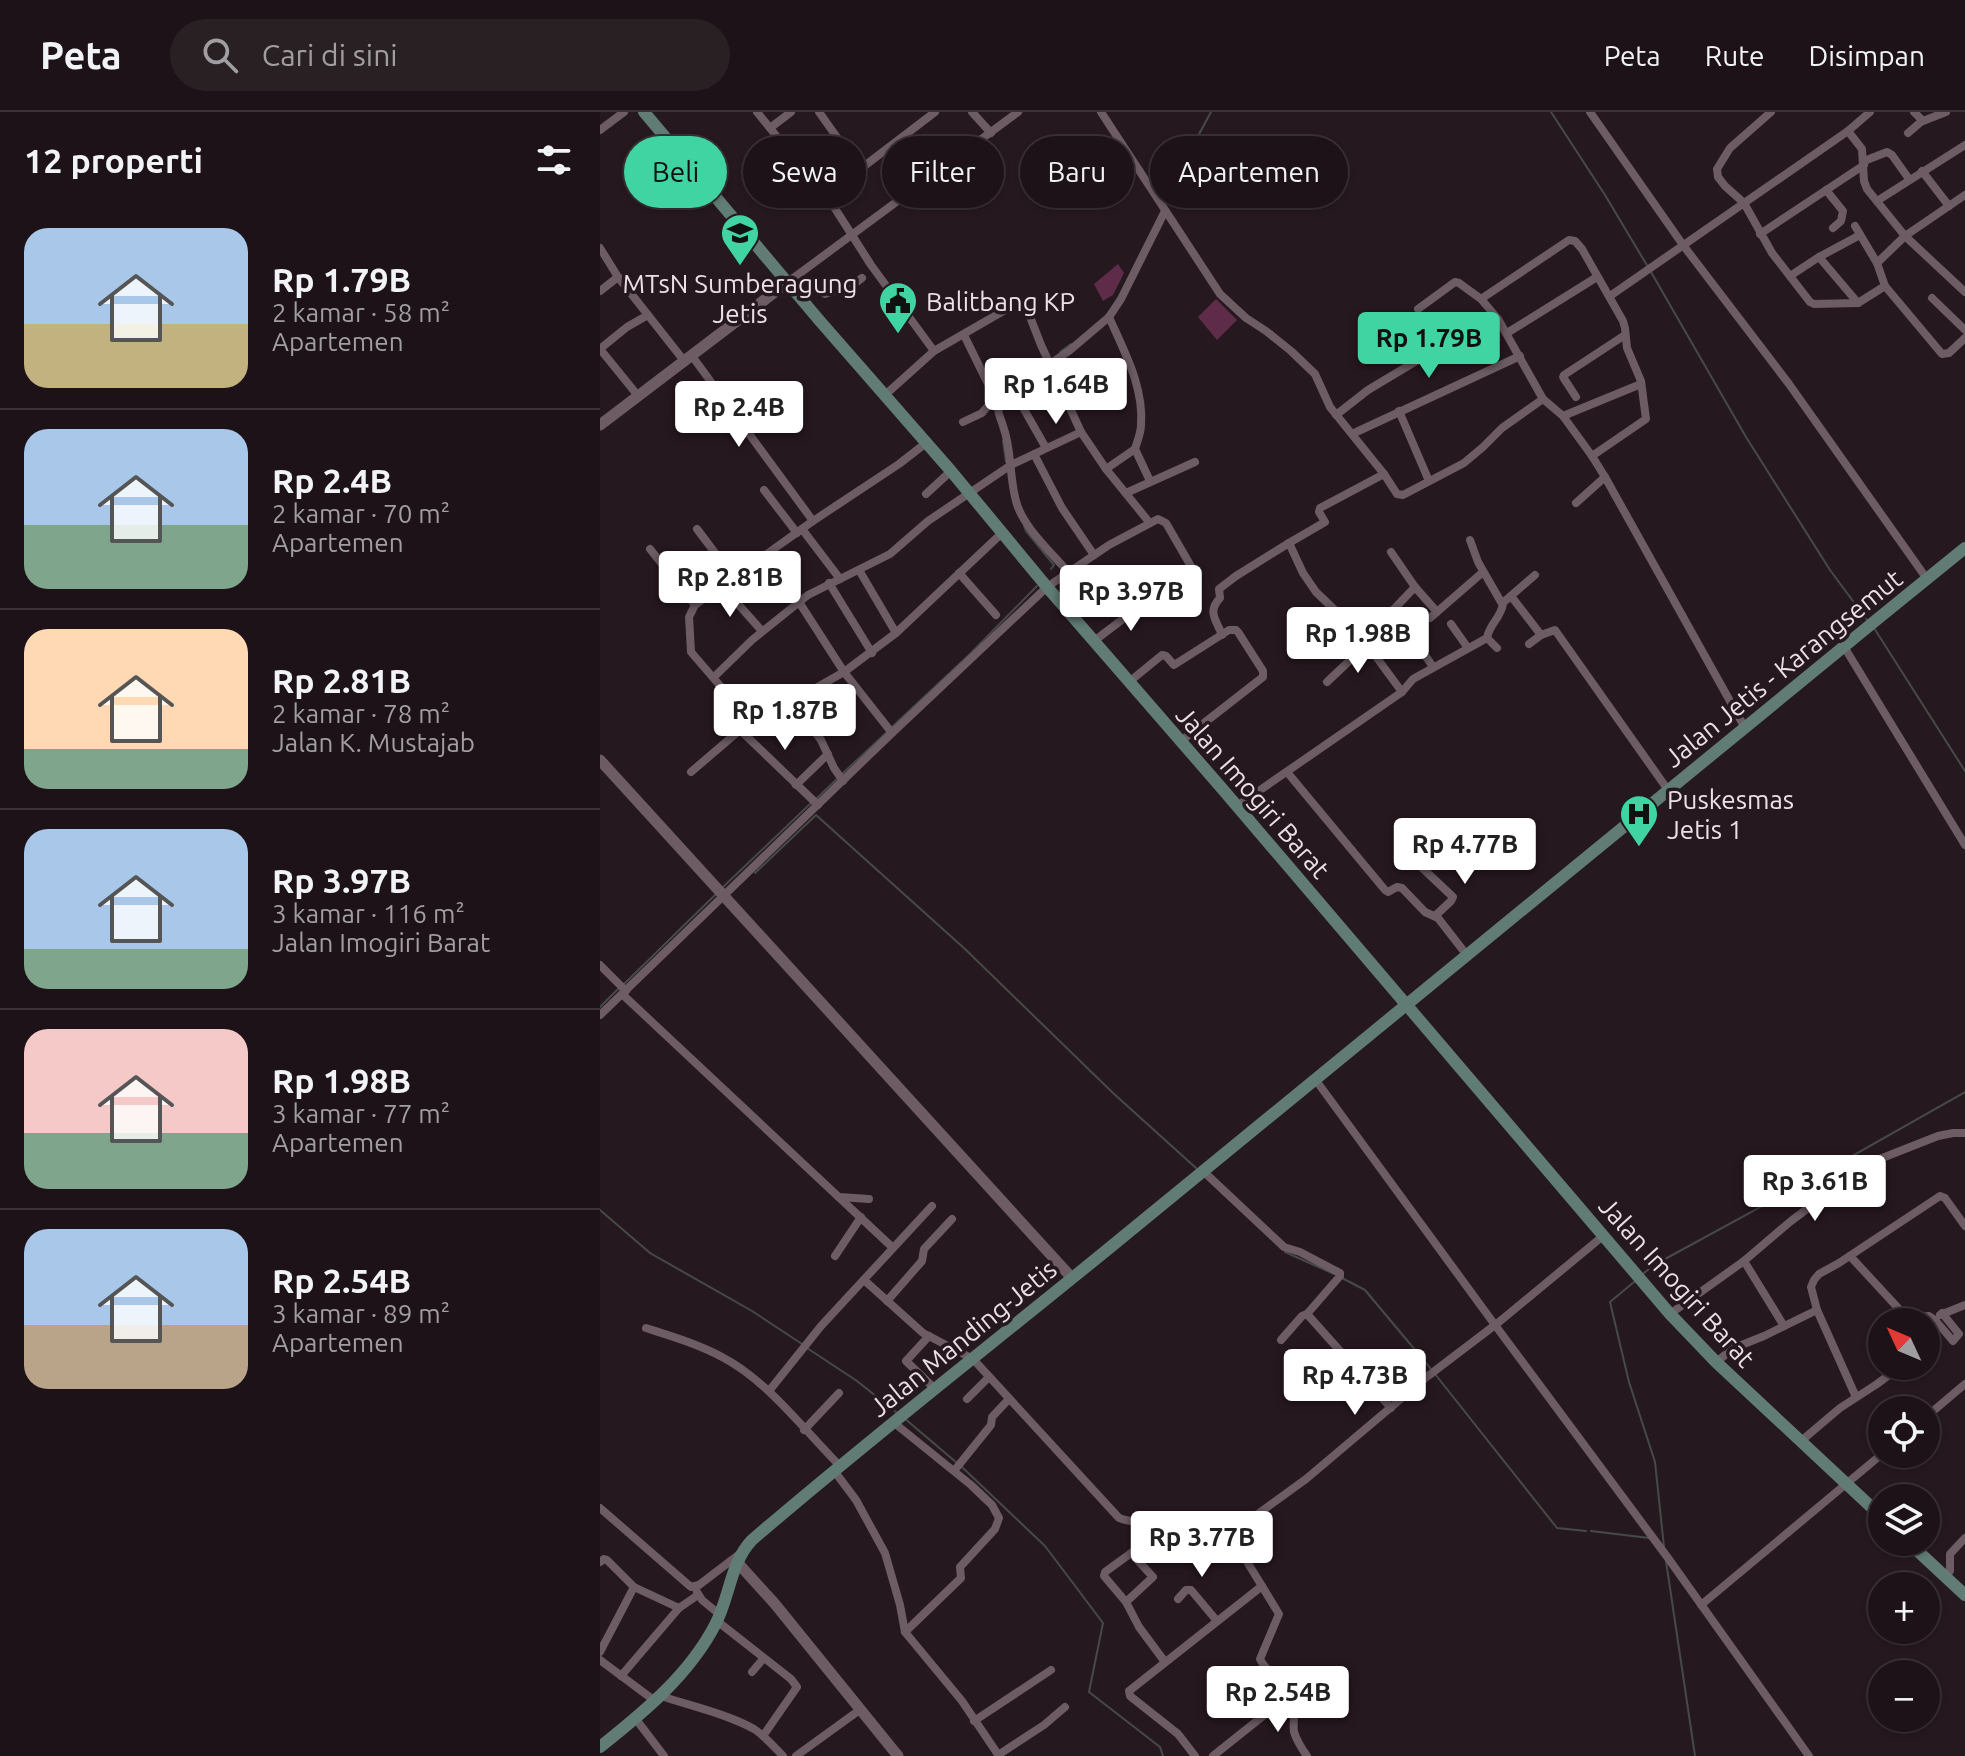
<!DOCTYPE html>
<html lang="id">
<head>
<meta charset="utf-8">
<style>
  body { margin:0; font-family:Ubuntu,sans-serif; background:#292024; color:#f1f3f6; height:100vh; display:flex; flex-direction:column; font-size:30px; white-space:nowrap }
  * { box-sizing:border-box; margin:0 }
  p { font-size:26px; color:#a09ea1 }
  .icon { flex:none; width:44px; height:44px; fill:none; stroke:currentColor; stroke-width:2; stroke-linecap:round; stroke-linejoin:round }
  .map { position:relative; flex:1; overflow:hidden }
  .details { display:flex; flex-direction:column; background:#1c1217; width:600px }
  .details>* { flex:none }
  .top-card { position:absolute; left:24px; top:24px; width:760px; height:72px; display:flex; gap:16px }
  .needle { width:52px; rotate:314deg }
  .controls { position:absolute; left:1268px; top:1196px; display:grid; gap:16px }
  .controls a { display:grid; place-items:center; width:72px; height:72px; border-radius:50%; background:#1c1217; box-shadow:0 2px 6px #0004,0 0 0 2px #3a3236; font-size:40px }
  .price { position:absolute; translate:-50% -68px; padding:0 18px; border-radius:8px; background:#fff; color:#222; font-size:26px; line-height:52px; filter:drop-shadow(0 2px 4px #0008) }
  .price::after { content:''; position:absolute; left:50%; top:48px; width:24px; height:18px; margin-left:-12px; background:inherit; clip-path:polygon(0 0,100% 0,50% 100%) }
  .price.selected { background:#40d4a2; color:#111 }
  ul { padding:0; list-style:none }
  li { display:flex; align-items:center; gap:24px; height:200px; padding:0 24px }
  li+li { border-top:2px solid #3a3236 }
  li span { display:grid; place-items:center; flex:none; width:224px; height:160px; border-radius:24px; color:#555 }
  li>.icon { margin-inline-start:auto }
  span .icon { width:96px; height:96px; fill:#fffc; stroke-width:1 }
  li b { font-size:34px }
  h2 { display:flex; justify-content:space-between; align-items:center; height:96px; padding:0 24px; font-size:34px }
  .pill { padding:0 28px; border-radius:36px; background:#1c1217; box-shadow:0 2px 6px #0004,0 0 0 2px #3a3236; font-size:28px; line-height:72px }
  .pill.selected { background:#40d4a2; color:#111 }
  header { display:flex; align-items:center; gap:48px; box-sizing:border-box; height:112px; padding:0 40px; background:#1c1217; border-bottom:2px solid #3a3236 }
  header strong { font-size:38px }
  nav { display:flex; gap:44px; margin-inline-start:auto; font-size:28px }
  .search { width:560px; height:72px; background:#292024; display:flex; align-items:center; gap:20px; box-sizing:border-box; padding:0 28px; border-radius:44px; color:#a09ea1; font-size:30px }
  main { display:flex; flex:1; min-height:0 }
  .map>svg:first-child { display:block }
  .green { fill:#5e2c48 }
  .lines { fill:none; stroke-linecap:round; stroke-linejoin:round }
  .stream { stroke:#464a47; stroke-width:2 }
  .minor { stroke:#6d5c64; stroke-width:8 }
  .tertiary { stroke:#6d5c64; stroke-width:11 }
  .secondary { stroke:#607c74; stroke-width:12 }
  .labels { text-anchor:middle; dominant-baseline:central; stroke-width:7; stroke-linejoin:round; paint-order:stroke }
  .poi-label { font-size:26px; fill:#ebe0e5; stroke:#26181f; text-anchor:start }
  .street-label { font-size:26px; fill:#ebe0e5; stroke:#26181f }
</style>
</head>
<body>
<header>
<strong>Peta</strong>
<div class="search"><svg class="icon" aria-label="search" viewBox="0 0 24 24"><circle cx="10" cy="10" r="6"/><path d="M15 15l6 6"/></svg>Cari di sini</div>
<nav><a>Peta</a><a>Rute</a><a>Disimpan</a></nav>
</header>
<main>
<section class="details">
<h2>12 properti<svg class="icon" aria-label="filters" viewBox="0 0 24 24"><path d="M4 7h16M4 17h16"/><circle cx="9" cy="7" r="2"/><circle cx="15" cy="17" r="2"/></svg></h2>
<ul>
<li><span style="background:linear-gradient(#a9c7e8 60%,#c2b280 0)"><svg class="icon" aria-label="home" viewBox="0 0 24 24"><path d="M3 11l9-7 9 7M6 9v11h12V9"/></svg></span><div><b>Rp 1.79B</b><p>2 kamar · 58 m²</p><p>Apartemen</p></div></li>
<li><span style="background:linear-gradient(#a9c7e8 60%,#7fa58c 0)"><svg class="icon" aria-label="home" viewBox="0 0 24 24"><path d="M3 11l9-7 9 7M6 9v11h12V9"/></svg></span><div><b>Rp 2.4B</b><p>2 kamar · 70 m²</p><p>Apartemen</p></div></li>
<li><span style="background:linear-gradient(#ffd9b3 75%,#7fa58c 0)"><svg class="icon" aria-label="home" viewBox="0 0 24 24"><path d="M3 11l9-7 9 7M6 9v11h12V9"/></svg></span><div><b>Rp 2.81B</b><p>2 kamar · 78 m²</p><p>Jalan K. Mustajab</p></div></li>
<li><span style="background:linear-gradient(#a9c7e8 75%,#7fa58c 0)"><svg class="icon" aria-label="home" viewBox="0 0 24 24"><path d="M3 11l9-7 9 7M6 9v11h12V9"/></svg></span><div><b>Rp 3.97B</b><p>3 kamar · 116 m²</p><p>Jalan Imogiri Barat</p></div></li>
<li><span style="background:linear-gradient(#f6c9c9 65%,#7fa58c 0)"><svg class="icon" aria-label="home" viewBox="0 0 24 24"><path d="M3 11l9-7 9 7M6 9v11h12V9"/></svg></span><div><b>Rp 1.98B</b><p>3 kamar · 77 m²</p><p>Apartemen</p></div></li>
<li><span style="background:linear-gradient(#a9c7e8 60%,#b9a48a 0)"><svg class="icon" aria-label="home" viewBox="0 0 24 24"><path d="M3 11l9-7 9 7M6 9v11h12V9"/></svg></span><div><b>Rp 2.54B</b><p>3 kamar · 89 m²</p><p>Apartemen</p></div></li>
</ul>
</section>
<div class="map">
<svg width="1365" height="1644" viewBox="0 0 1365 1644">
  <rect width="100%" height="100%" fill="#26181f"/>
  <g class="green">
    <polygon points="518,152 524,161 513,183 503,189 494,172"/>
    <polygon points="616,187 637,208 617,228 598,205"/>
  </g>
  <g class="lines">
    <g class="stream">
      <polyline points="951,0 1005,83 1048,155"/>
      <polyline points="565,90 586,46 611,0"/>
      <polyline points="1051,160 1146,325 1230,458 1267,508"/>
      <polyline points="460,240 471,232"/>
      <polyline points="399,285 407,277 425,264"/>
      <polyline points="403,329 406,350"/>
      <polyline points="424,414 426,419 454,453 451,457"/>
      <polyline points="1274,516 1365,659"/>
      <polyline points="292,615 370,542 437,474"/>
      <polyline points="242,662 287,620"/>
      <polyline points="216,687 238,666"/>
      <polyline points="155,761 216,703 365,837 513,981 596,1056"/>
      <polyline points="123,775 211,691"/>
      <polyline points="23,873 116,782"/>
      <polyline points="0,895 18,877"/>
      <polyline points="0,1098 50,1141 152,1199 202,1232"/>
      <polyline points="685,1140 734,1162"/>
      <polyline points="1044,1161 1054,1153 1201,1073 1365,980"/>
      <polyline points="742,1166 765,1178 831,1257"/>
      <polyline points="1034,1170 1010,1190 1029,1270 1055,1350 1064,1435"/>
      <polyline points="207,1236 257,1269 296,1300"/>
      <polyline points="835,1262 957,1416 986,1419"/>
      <polyline points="304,1306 357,1351"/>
      <polyline points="362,1355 445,1434 503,1511 489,1580 560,1635 563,1644"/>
      <polyline points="991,1419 1049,1426"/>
      <polyline points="1066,1449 1095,1644"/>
    </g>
    <g class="minor">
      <polyline points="157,0 236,98 271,153 334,239"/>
      <polyline points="219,0 260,58"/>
      <polyline points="372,0 391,21"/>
      <polyline points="501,0 620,182 646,206 666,219 691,239 715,262 730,295 784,362 797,382 803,383 864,351 883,335 902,316 943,287"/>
      <polyline points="990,0 1083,133 1189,272 1327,467"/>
      <polyline points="1171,0 1130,36 1117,57 1118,65 1125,74 1144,91 1172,141 1210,190 1214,192 1258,191 1285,174 1277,151 1305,124 1365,83"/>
      <polyline points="1314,0 1323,9 1346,0"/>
      <polyline points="170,16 191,0"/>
      <polyline points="0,18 24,0"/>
      <polyline points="1248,19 1262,37 1264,69 1267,77 1305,124 1365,180"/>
      <polyline points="1308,21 1322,9"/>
      <polyline points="1264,49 1287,40 1292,43 1309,67"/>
      <polyline points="1322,59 1349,94"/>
      <polyline points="1226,78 1243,99 1241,109 1233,116"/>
      <polyline points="225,84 335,0"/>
      <polyline points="1277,89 1365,33"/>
      <polyline points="1255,114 1277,151"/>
      <polyline points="1160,122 1264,53"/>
      <polyline points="0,136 18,165 85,250"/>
      <polyline points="1219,145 1258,191"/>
      <polyline points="1190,164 1219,145 1260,123"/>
      <polyline points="188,170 418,0"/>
      <polyline points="1285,174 1342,242 1349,241 1365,226"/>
      <polyline points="0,179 18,165"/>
      <polyline points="1010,184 1248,19 1270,0"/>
      <polyline points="200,185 213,175 225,182 250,175 262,166"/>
      <polyline points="1332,186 1365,218"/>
      <polyline points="818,197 855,170 859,171 881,187 898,207 943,287 963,304 992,344 1046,307 1041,269 1027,236 1025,216 1023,209 982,137 975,129 969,128 881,187"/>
      <path d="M 509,205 C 524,239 544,275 541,313 C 541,321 537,330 535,337 L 550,369"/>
      <polyline points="907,221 997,165"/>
      <path d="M 364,223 L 392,280 C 404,290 396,290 399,302 C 400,306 402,310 403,314 C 412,338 409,364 416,389 C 422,414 451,440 468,460"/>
      <polyline points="0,237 39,285"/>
      <polyline points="0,237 27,215 48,203"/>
      <polyline points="92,244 213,409"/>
      <polyline points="413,278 446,336"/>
      <polyline points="976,285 963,265 964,263 1025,223"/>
      <polyline points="400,289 420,272 469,239 509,205 521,187 565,99"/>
      <polyline points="799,299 829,369"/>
      <polyline points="736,303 768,278 828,242 855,235 898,207"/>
      <polyline points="963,304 1041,272"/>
      <polyline points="363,310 382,301 397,283"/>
      <polyline points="481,320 506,357 549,410"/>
      <polyline points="752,322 920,244"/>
      <polyline points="326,331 299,352 213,409 95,493 89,505 91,540 141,598 145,600 177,581 204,579 214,577 244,560 296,521 402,421"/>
      <polyline points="434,342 462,396 494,443"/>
      <polyline points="506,357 535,337"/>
      <polyline points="784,362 720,396 719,400 725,410 689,431 703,461 716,480 740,503 777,546 802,580"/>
      <polyline points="1005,365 1145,616"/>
      <polyline points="164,378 197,421"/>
      <polyline points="526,381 595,350"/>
      <polyline points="326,382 351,359"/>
      <polyline points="976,391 1005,365 992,344"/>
      <polyline points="97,417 134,466"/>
      <polyline points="202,417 240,467"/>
      <polyline points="870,428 878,450 901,490 905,489 935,463"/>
      <polyline points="50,437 95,493"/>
      <polyline points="791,440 815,475 837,500"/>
      <polyline points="163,447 199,490 244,560 292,621"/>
      <polyline points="259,458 296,521"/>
      <polyline points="359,461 396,503"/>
      <polyline points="229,471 272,541"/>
      <polyline points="122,474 162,519"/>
      <polyline points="815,475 794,497 833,555"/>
      <polyline points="911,484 941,523 955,518 1068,678"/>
      <polyline points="830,506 883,460"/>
      <polyline points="851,512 868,536"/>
      <path d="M 622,523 C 616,507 607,500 620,486 L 619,477 L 636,464 L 689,431"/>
      <polyline points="759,526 794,497"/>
      <polyline points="887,526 897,536"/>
      <polyline points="494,529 556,482 559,481 566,486"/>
      <polyline points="929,532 941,523"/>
      <polyline points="1243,533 1365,733"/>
      <polyline points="114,565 152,528 208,483 290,442 328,409 411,353 481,320 441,233 427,197 424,191 419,190 334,239 285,283"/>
      <polyline points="529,570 562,543 566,544 574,553 629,518 636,518 638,520 663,559 663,565 581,629"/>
      <polyline points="727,570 766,533"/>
      <polyline points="192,581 192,589 221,628 234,656 243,669"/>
      <polyline points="141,598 136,609 137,615 218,693"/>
      <polyline points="91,660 140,618"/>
      <polyline points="687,660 785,778 788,780 797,775 802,776 825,800 838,806 866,842"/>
      <polyline points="196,673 228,642"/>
      <path d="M 637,694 L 802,580 L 813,567 L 887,526 C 889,512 902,505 903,491"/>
      <polyline points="817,751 853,785 851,789 835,804"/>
      <polyline points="0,853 26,879"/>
      <polyline points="22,882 292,1135"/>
      <polyline points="0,903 292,621 447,475 509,433 558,407 566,411 596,463 563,488 561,492 563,495"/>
      <polyline points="715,967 895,1213 1068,1446 1209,1644"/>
      <polyline points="603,1059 684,1135 700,1140 740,1161 740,1164 707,1202 791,1296"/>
      <polyline points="239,1085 269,1087"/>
      <polyline points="235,1144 261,1105"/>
      <polyline points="1250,1144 1311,1210"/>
      <polyline points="1144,1149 1184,1214"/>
      <path d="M 264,1168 L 323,1221 L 373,1247 L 519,1406 C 541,1414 560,1407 583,1407 C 600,1408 617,1414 633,1420 L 646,1448 L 679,1502 L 660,1547 C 667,1562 683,1567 691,1581 C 698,1592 692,1608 694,1620 C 697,1629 702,1637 707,1644"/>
      <polyline points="287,1189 322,1149 324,1137 352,1107"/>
      <polyline points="1070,1202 1144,1149 1191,1109 1267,1052 1338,1024 1353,1021 1365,1021"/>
      <polyline points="1340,1203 1365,1193"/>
      <polyline points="1313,1210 1320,1205 1329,1204 1335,1208 1353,1229 1359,1222 1342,1201"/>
      <path d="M 46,1216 C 71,1224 98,1232 122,1245 C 167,1268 205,1319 241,1355"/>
      <polyline points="329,1224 306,1249 335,1277"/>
      <polyline points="681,1228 702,1204 707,1202"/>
      <polyline points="785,1247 812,1278"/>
      <polyline points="1116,1250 1134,1236 1164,1224 1217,1198"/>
      <polyline points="169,1279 221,1214 332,1094"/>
      <polyline points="1256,1285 1217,1198 1211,1175 1214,1168 1219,1162 1239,1151 1340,1084 1345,1086 1365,1114"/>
      <polyline points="367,1287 389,1265"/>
      <polyline points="1326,1305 1365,1272"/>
      <polyline points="293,1310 371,1373 392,1393 399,1406 395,1417 360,1455 361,1466 305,1520"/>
      <polyline points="204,1318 239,1281"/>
      <polyline points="1201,1329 1240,1296 1277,1272 1301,1254"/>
      <polyline points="354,1359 391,1313 392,1305 409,1287"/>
      <polyline points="235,1360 256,1388 285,1441 300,1493 305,1520 362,1589 399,1644"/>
      <polyline points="0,1396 91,1475 99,1473 141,1441"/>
      <polyline points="552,1410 545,1431 505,1460 504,1464 526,1490 539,1515 565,1550"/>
      <polyline points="633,1420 706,1367 828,1264 899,1210 1003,1124"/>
      <polyline points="0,1450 4,1447 7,1448 34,1475 79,1496 98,1483"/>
      <polyline points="1345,1465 1350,1459 1350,1442 1365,1426"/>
      <polyline points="97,1480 102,1488 119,1502"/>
      <polyline points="578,1487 586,1478 591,1478 617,1509"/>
      <polyline points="526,1490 553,1465 531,1441"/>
      <polyline points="1101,1493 1282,1342"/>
      <polyline points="117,1509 191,1567 197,1575 163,1624"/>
      <polyline points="0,1540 34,1475"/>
      <polyline points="0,1548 55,1589"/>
      <polyline points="152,1560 163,1547"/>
      <polyline points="21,1564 79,1496"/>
      <path d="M 61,1584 C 91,1594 127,1602 154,1617 C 165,1624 174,1635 183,1644"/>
      <polyline points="35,1606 64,1644"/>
      <polyline points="374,1609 451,1558"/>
      <polyline points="398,1643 444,1613 465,1595"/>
      <polyline points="196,1644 261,1597"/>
      <polyline points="595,1644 578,1622 530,1584 529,1579 662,1474"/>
      <polyline points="613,1644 692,1581"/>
    </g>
    <g class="tertiary">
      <polyline points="0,313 188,170"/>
      <polyline points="0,648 472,1166"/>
      <polyline points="137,1450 175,1492 298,1644"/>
    </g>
    <g class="secondary">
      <polyline points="44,0 219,208 351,359 447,475 625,680 1070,1202 1116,1250 1282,1405"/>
      <polyline points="1308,1430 1365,1483"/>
      <path d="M 0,1635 C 44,1600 89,1563 115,1513 C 130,1485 130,1451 152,1428 C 274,1323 401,1225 524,1124 C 804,893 1084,664 1365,436"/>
    </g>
  </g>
  <defs>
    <g id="school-pin" transform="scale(2)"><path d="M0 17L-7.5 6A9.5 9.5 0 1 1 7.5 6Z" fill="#40d4a2" stroke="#26181f"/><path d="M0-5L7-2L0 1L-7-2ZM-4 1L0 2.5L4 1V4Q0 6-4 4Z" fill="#111"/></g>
    <g id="civic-pin" transform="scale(2)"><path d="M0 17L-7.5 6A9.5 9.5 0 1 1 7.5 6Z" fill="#40d4a2" stroke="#26181f"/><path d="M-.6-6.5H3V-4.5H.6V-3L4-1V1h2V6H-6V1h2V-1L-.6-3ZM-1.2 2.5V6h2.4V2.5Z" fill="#111"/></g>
    <g id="hospital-pin" transform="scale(2)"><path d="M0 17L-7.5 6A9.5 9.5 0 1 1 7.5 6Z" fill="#40d4a2" stroke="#26181f"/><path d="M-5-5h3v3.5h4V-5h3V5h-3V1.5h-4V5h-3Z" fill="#111"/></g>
  </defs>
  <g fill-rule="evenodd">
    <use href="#school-pin" x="140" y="121"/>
    <use href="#civic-pin" x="298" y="189"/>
    <use href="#hospital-pin" x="1039" y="702"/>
  </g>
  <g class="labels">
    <g class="poi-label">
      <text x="140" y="171" text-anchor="middle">MTsN Sumberagung<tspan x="140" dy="30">Jetis</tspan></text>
      <text x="326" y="189">Balitbang KP</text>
      <text x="1067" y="687">Puskesmas<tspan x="1067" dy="30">Jetis 1</tspan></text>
    </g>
    <g class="street-label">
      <text transform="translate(1183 556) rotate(-39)">Jalan Jetis - Karangsemut</text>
      <text transform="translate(653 680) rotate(49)">Jalan Imogiri Barat</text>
      <text transform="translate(1077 1170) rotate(48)">Jalan Imogiri Barat</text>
      <text transform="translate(363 1226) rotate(-39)">Jalan Manding-Jetis</text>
    </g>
  </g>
</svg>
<div class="controls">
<a><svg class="needle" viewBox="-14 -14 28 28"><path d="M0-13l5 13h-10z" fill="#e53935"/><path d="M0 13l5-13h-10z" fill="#a09ea1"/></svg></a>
<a><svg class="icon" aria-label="locate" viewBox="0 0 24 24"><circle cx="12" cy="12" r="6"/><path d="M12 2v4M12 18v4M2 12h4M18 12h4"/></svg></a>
<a><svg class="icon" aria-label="layers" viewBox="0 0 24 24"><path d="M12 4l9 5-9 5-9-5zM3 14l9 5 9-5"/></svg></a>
<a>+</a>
<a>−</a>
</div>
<b class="price selected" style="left:829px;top:268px">Rp 1.79B</b>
<b class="price" style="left:456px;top:314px">Rp 1.64B</b>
<b class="price" style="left:139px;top:337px">Rp 2.4B</b>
<b class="price" style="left:130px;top:507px">Rp 2.81B</b>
<b class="price" style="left:531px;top:521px">Rp 3.97B</b>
<b class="price" style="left:758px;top:563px">Rp 1.98B</b>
<b class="price" style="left:185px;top:640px">Rp 1.87B</b>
<b class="price" style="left:865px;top:774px">Rp 4.77B</b>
<b class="price" style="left:1215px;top:1111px">Rp 3.61B</b>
<b class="price" style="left:755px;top:1305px">Rp 4.73B</b>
<b class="price" style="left:602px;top:1467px">Rp 3.77B</b>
<b class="price" style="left:678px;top:1622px">Rp 2.54B</b>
<div class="top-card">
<a class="pill selected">Beli</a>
<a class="pill">Sewa</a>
<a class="pill">Filter</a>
<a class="pill">Baru</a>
<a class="pill">Apartemen</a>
</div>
</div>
</main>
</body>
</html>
